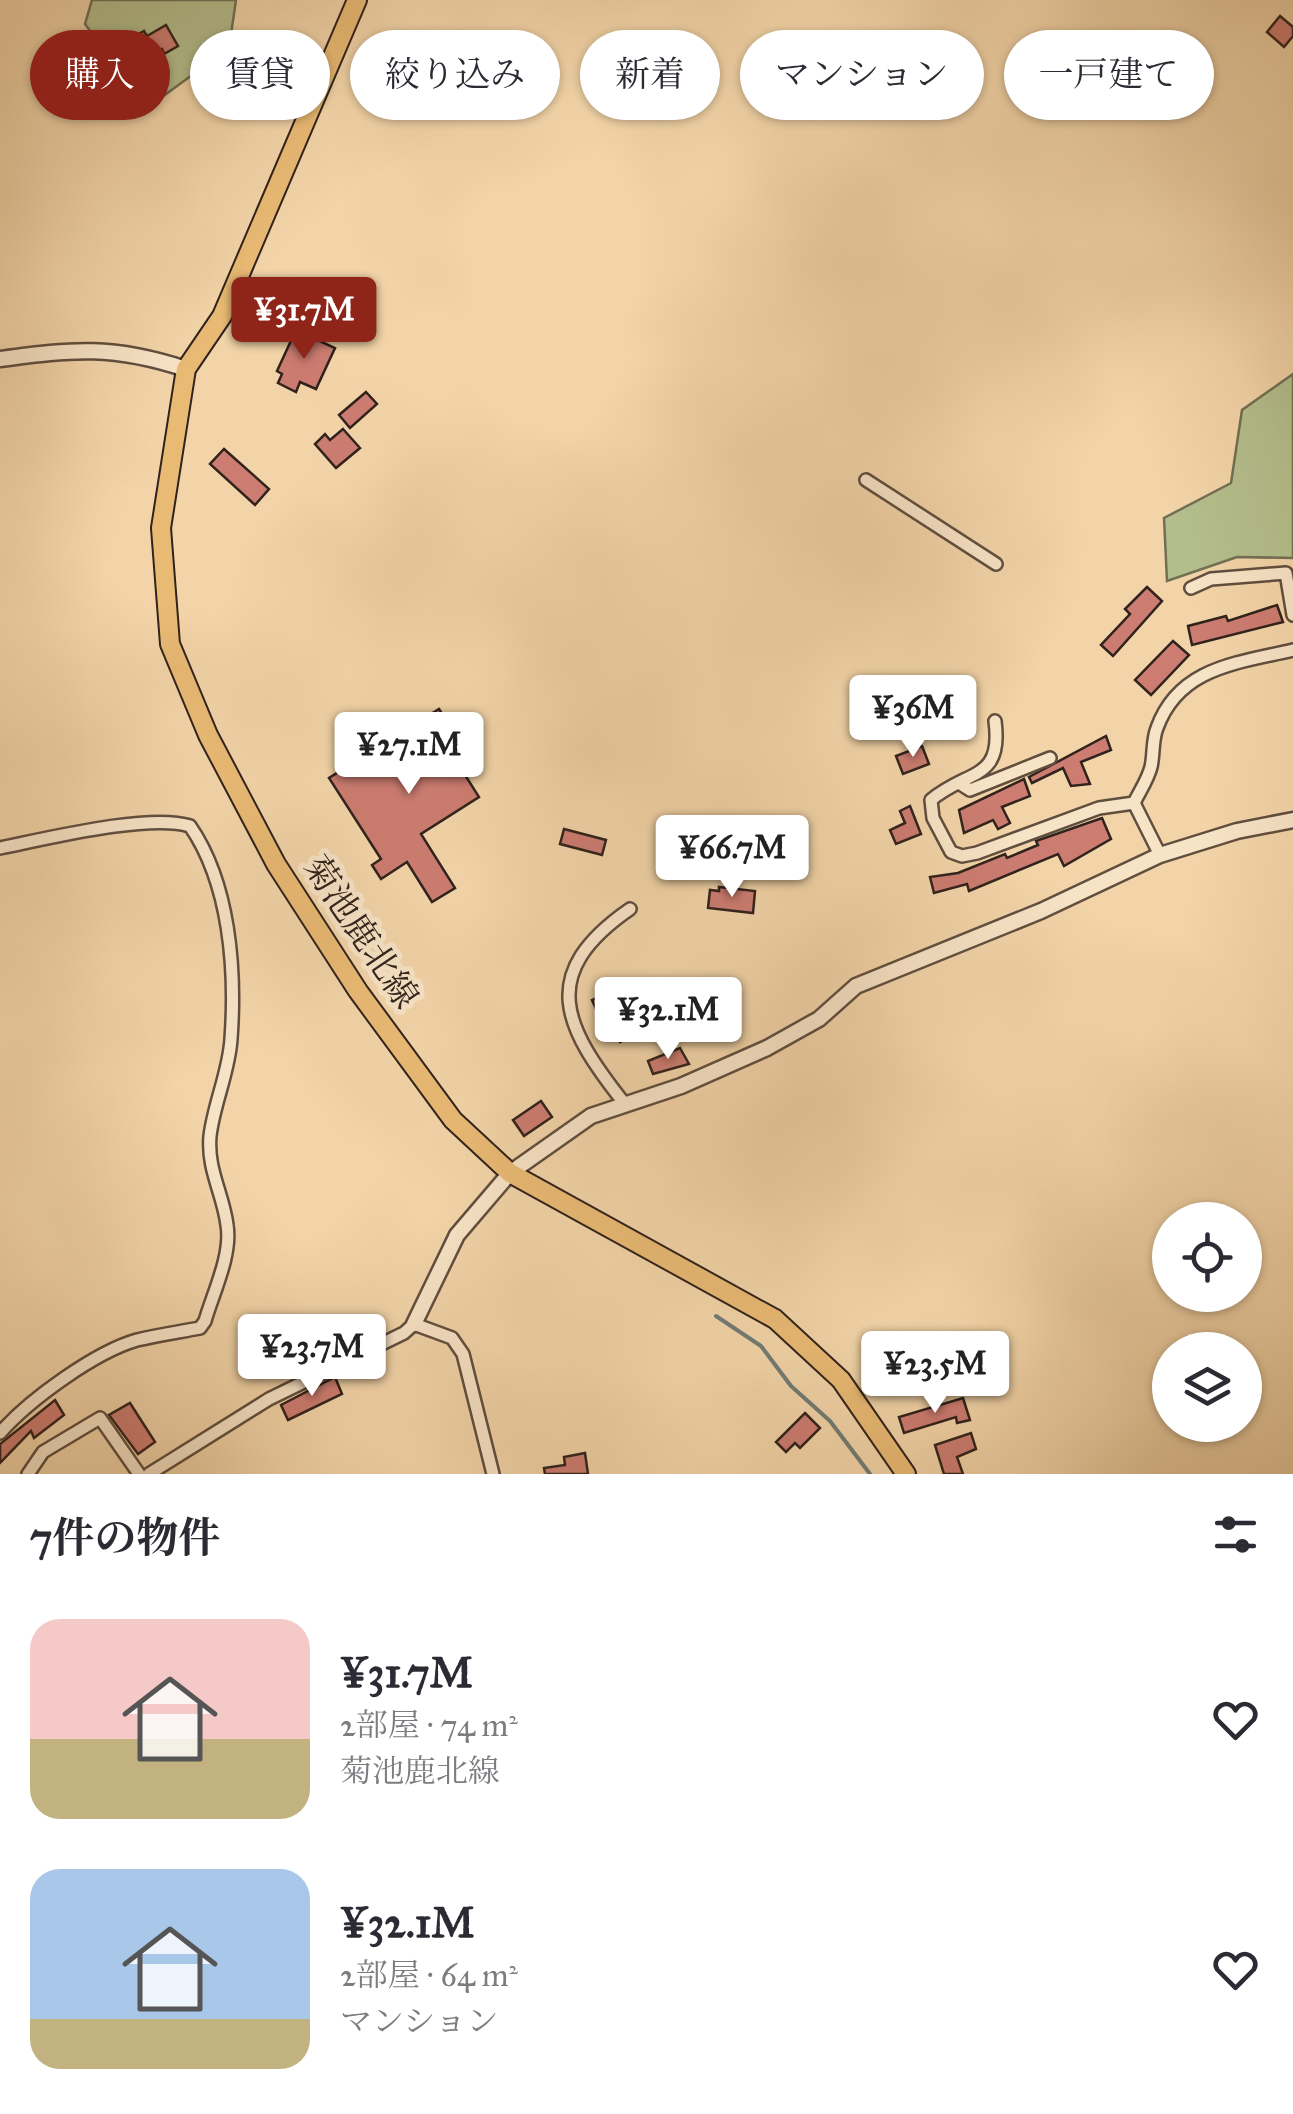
<!DOCTYPE html>
<html lang="ja">
<head>
<meta charset="utf-8">
<style>
  body { margin:0; font-family:"IM FELL Great Primer","Noto Serif JP",serif; background:#f7f7f7; color:#2b2b33; height:100vh; display:flex; flex-direction:column; font-size:38px; white-space:nowrap }
  * { box-sizing:border-box; margin:0 }
  p { font-size:32px; color:#7c7c81 }
  .icon { flex:none; width:55px; height:55px; fill:none; stroke:currentColor; stroke-width:2; stroke-linecap:round; stroke-linejoin:round }
  .map { position:relative; height:1474px; overflow:hidden }
  .side { display:flex; flex-direction:column; background:#fff; flex:1 }
  .side>* { flex:none }
  .guide { position:absolute; left:30px; top:30px; width:1235px; height:90px; display:flex; gap:20px }
  .tools { position:absolute; left:1152px; top:1202px; display:grid; gap:20px }
  .tools a { display:grid; place-items:center; width:110px; height:110px; border-radius:50%; background:#fff; box-shadow:0 2px 8px #0004; font-size:50px }
  .price { position:absolute; translate:-50% -85px; padding:0 22px; border-radius:10px; background:#fff; color:#222; font-size:32px; line-height:65px; filter:drop-shadow(0 2px 5px #0008) }
  .price::after { content:''; position:absolute; left:50%; top:60px; width:30px; height:22px; margin-left:-15px; background:inherit; clip-path:polygon(0 0,100% 0,50% 100%) }
  .price.selected { background:#8f2418; color:#fff }
  ul { padding:0; list-style:none }
  li { display:flex; align-items:center; gap:30px; height:250px; padding:0 30px }
  li span { display:grid; place-items:center; flex:none; width:280px; height:200px; border-radius:30px; color:#555 }
  li>.icon { margin-inline-start:auto }
  span .icon { width:120px; height:120px; fill:#fffc; stroke-width:1 }
  li b { font-size:42px }
  h2 { display:flex; justify-content:space-between; align-items:center; height:120px; padding:0 30px; font-size:42px }
  .chip { padding:0 35px; border-radius:45px; background:#fff; box-shadow:0 2px 8px #0004; font-size:35px; line-height:90px }
  .chip.selected { background:#8f2418; color:#fff }
  .map>svg:first-child { display:block }
  .green { fill:#b4be8d; stroke:#727054; stroke-width:2.5 }
  .lines { fill:none; stroke-linecap:round; stroke-linejoin:round }
  .stream { stroke:#717b75; stroke-width:4 }
  .building { fill:#cc7c71; stroke:#30221c; stroke-width:2.5 }
  .minor-casing { stroke:#604e3f; stroke-width:16 }
  .tertiary-casing { stroke:#604e3f; stroke-width:19 }
  .primary-casing { stroke:#30221c; stroke-width:22 }
  .minor { stroke:#f7e3c6; stroke-width:11 }
  .tertiary { stroke:#f7e3c6; stroke-width:14 }
  .primary { stroke:#e9ba74; stroke-width:18 }
  .labels { text-anchor:middle; dominant-baseline:central; stroke-width:10; stroke-linejoin:round; paint-order:stroke }
  .street-label { font-size:35px; fill:#30221c; stroke:#f7e3c6 }
</style>
</head>
<body>
<div class="map">
<svg width="1293" height="1474" viewBox="0 0 1293 1474">
  <rect width="100%" height="100%" fill="#f2d4a8"/>
  <filter id="stains"><feTurbulence type="fractalNoise" baseFrequency=".002" numOctaves="4"/><feColorMatrix values="0 0 0 0 .2 0 0 0 0 .09 0 0 0 0 .02 0 0 0 .5 -.17"/></filter>
  <radialGradient id="worn" r=".72"><stop offset=".6" stop-color="#630" stop-opacity="0"/><stop offset="1" stop-color="#630" stop-opacity=".3"/></radialGradient>
  <g class="green">
    <polygon points="92,0 236,0 229,48 147,108 85,24"/>
    <polygon points="1293,374 1293,558 1237,557 1167,581 1164,518 1231,483 1242,410"/>
  </g>
  <g class="lines">
    <polyline class="stream" points="716,1316 761,1346 791,1386 830,1421 870,1474"/>
  </g>
  <g class="building">
    <polygon points="1280,16 1293,27 1293,36 1284,47 1267,32"/>
    <polygon points="166,25 178,46 164,54 162,49 132,67 99,114 83,102 116,59 112,56 118,46 144,31 147,36"/>
    <polygon points="1130,53 1142,65 1117,95 1107,85 1117,75 1103,63 1109,55 1120,64"/>
    <polygon points="296,330 335,348 316,389 300,382 296,392 278,383 282,374 277,371"/>
    <polygon points="366,392 377,404 350,428 339,415"/>
    <polygon points="343,429 360,448 336,468 315,444 325,434 330,440"/>
    <polygon points="224,449 269,489 255,505 210,464"/>
    <polygon points="1147,587 1162,601 1113,656 1101,645 1130,614 1125,609"/>
    <polygon points="1277,605 1283,622 1192,645 1188,626 1226,616 1228,621"/>
    <polygon points="1173,641 1189,655 1151,695 1135,680"/>
    <polygon points="946,705 954,723 922,735 915,717"/>
    <polygon points="439,709 472,760 460,767 479,797 421,834 455,888 432,902 407,862 381,879 372,865 381,859 329,778"/>
    <polygon points="1106,736 1111,750 1081,762 1090,784 1071,786 1063,768 1032,783 1029,777"/>
    <polygon points="922,746 929,764 903,774 896,756"/>
    <polygon points="1024,779 1030,796 1002,807 1010,823 998,829 993,820 964,833 959,810"/>
    <polygon points="910,806 921,834 896,844 890,830 905,823 900,811"/>
    <polygon points="1102,818 1111,839 1064,866 1058,854 969,891 967,884 934,893 930,877 958,873 1005,854 1007,858 1038,845 1036,841"/>
    <polygon points="564,829 606,840 602,855 560,844"/>
    <polygon points="719,887 755,891 753,913 708,908 710,890 719,891"/>
    <polygon points="614,990 630,1025 658,1010 665,1021 620,1042 608,1016 601,1020 592,1000"/>
    <polygon points="680,1048 689,1064 653,1074 648,1061"/>
    <polygon points="541,1101 552,1117 524,1136 513,1120"/>
    <polygon points="335,1377 342,1394 288,1420 281,1405"/>
    <polygon points="963,1398 970,1420 957,1423 956,1417 904,1433 899,1417"/>
    <polygon points="55,1400 64,1415 34,1438 31,1431 0,1463 0,1444"/>
    <polygon points="130,1403 155,1442 138,1454 109,1415"/>
    <polygon points="805,1413 820,1428 800,1448 795,1443 786,1452 776,1442"/>
    <polygon points="971,1433 976,1449 957,1457 963,1474 944,1474 935,1445"/>
    <polygon points="585,1453 588,1474 545,1474 544,1468 565,1465 564,1457"/>
  </g>
  <g class="lines">
    <g class="minor-casing">
      <g id="minor">
        <polyline points="866,480 996,564"/>
        <polyline points="1191,588 1211,579 1286,573 1293,615"/>
        <path d="M 995,721 C 1003,781 968,769 931,800 L 933,818 L 951,852 L 962,856 L 977,853 L 1099,808 L 1134,803"/>
        <polyline points="959,783 970,790 1050,758"/>
        <path d="M 1134,803 C 1140,791 1148,779 1151,767 C 1154,754 1152,740 1157,728 C 1179,667 1238,663 1293,650"/>
        <polyline points="1134,803 1160,855"/>
        <path d="M 0,848 C 45,839 149,813 190,826 C 230,884 236,970 231,1039 C 229,1072 214,1103 210,1136 C 207,1170 223,1193 227,1225 C 232,1255 213,1293 205,1321 L 200,1328 C 179,1332 158,1335 137,1340 C 95,1352 29,1400 0,1433"/>
        <path d="M 624,1103 C 564,1027 536,974 630,909"/>
        <polyline points="28,1474 43,1452 100,1418 139,1474"/>
        <polyline points="149,1474 269,1399 404,1333 414,1324 452,1338 463,1354 493,1474"/>
      </g>
    </g>
    <g class="tertiary-casing">
      <g id="tertiary">
        <path d="M 0,359 C 74,349 113,345 186,369"/>
        <polyline points="414,1324 457,1235 510,1173 591,1116 681,1086 767,1048 819,1019 856,986 1041,911 1160,855 1237,831 1293,820"/>
      </g>
    </g>
    <g class="primary-casing">
      <polyline id="primary" points="357,0 222,316 186,369 161,528 170,644 208,735 276,864 358,991 453,1120 510,1173 775,1319 841,1380 906,1474"/>
    </g>
    <use href="#minor" class="minor"/>
    <use href="#tertiary" class="tertiary"/>
    <use href="#primary" class="primary"/>
  </g>
  <g class="labels">
    <g class="street-label">
      <text transform="translate(361 932) rotate(56)">菊池鹿北線</text>
    </g>
  </g>
  <rect width="100%" height="100%" filter="url(#stains)"/>
  <rect width="100%" height="100%" fill="url(#worn)"/>
</svg>
<div class="tools">
<a><svg class="icon" aria-label="locate" viewBox="0 0 24 24"><circle cx="12" cy="12" r="6"/><path d="M12 2v4M12 18v4M2 12h4M18 12h4"/></svg></a>
<a><svg class="icon" aria-label="layers" viewBox="0 0 24 24"><path d="M12 4l9 5-9 5-9-5zM3 14l9 5 9-5"/></svg></a>
</div>
<b class="price selected" style="left:304px;top:362px">¥31.7M</b>
<b class="price" style="left:913px;top:760px">¥36M</b>
<b class="price" style="left:409px;top:797px">¥27.1M</b>
<b class="price" style="left:732px;top:900px">¥66.7M</b>
<b class="price" style="left:668px;top:1062px">¥32.1M</b>
<b class="price" style="left:312px;top:1399px">¥23.7M</b>
<b class="price" style="left:935px;top:1416px">¥23.5M</b>
<div class="guide">
<a class="chip selected">購入</a>
<a class="chip">賃貸</a>
<a class="chip">絞り込み</a>
<a class="chip">新着</a>
<a class="chip">マンション</a>
<a class="chip">一戸建て</a>
</div>
</div>
<section class="side">
<h2>7件の物件<svg class="icon" aria-label="filters" viewBox="0 0 24 24"><path d="M4 7h16M4 17h16"/><circle cx="9" cy="7" r="2"/><circle cx="15" cy="17" r="2"/></svg></h2>
<ul>
<li><span style="background:linear-gradient(#f6c9c9 60%,#c2b280 0)"><svg class="icon" aria-label="home" viewBox="0 0 24 24"><path d="M3 11l9-7 9 7M6 9v11h12V9"/></svg></span><div><b>¥31.7M</b><p>2部屋 · 74 m²</p><p>菊池鹿北線</p></div><svg class="icon" aria-label="heart" viewBox="0 0 24 24"><path d="M12 20l-8-8c-3-5 5-10 8-4 3-6 11-1 8 4z"/></svg></li>
<li><span style="background:linear-gradient(#a9c7e8 75%,#c2b280 0)"><svg class="icon" aria-label="home" viewBox="0 0 24 24"><path d="M3 11l9-7 9 7M6 9v11h12V9"/></svg></span><div><b>¥32.1M</b><p>2部屋 · 64 m²</p><p>マンション</p></div><svg class="icon" aria-label="heart" viewBox="0 0 24 24"><path d="M12 20l-8-8c-3-5 5-10 8-4 3-6 11-1 8 4z"/></svg></li>
</ul>
</section>
</body>
</html>
